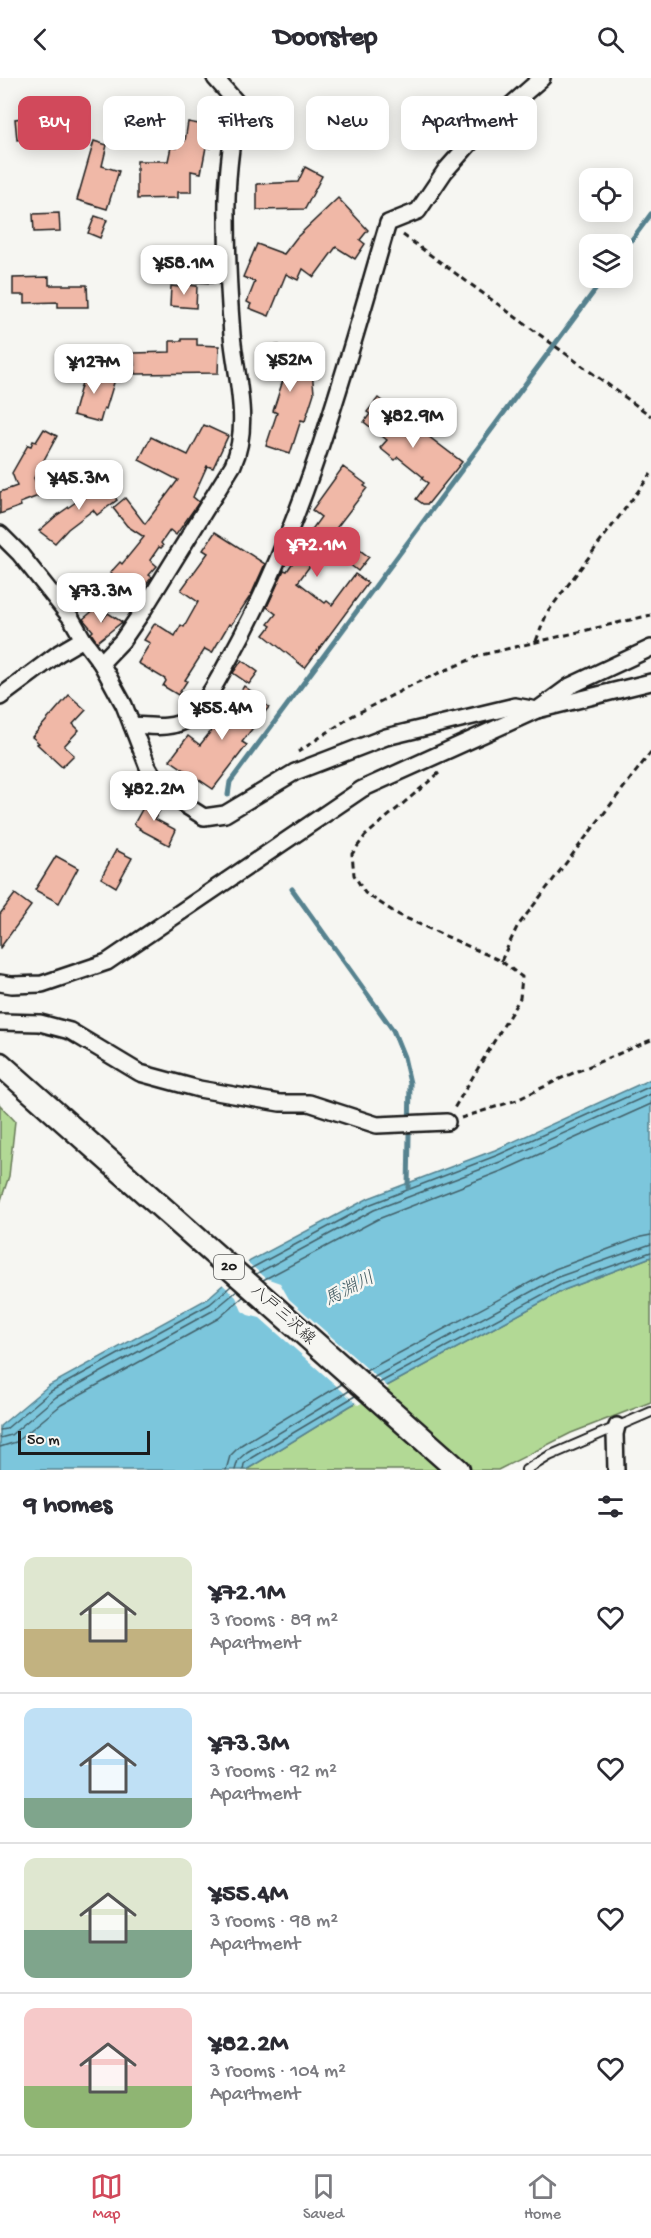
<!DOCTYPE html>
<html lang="en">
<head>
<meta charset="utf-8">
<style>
  body { margin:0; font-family:"Gochi Hand","Klee One",sans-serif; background:#f2f2f3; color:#2b2b33; height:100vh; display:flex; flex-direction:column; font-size:22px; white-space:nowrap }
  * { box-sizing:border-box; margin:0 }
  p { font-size:20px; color:#7c7c81 }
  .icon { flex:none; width:33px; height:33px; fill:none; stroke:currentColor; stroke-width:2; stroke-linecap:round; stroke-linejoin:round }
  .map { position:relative; height:1392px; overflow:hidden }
  .details { display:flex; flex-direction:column; background:#fff; flex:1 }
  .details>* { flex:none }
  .banner { position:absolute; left:18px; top:18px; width:615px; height:54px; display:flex; gap:12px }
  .buttons { position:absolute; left:579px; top:90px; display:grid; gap:12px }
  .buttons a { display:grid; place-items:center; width:54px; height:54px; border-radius:12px; background:#fff; box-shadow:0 3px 15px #0003; font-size:30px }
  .scale { position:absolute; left:18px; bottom:15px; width:132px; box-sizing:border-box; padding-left:6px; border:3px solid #1c1c1c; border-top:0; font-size:16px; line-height:21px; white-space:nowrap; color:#1c1c1c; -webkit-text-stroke:4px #f6f6f2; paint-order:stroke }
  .price { position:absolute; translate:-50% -51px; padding:0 14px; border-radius:12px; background:#fff; color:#222; font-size:20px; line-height:39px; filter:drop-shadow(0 2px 3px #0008) }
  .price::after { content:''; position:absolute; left:50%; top:36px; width:18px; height:14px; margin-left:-9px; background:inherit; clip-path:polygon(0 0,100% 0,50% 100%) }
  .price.on { background:#d1495b; color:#fff }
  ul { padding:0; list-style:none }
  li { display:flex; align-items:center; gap:18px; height:150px; padding:0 24px }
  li+li { border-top:2px solid #e1e1e2 }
  li span { display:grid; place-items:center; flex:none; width:168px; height:120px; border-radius:12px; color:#555 }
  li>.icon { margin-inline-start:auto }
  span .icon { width:72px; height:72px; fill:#fffc; stroke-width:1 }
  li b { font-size:26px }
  h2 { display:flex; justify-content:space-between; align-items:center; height:72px; padding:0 24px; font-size:26px }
  .pill { padding:0 21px; border-radius:12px; background:#fff; box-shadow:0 3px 15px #0003; font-size:21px; line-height:54px }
  .pill.on { background:#d1495b; color:#fff }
  header { display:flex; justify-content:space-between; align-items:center; height:78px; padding:0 24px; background:#fff; font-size:27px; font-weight:700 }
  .tab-bar { display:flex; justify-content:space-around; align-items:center; height:84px; border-top:2px solid #e1e1e2; background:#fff; font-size:16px; color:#7c7c81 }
  .tab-bar a { display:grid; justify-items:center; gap:3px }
  .tab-bar .on { color:#d1495b }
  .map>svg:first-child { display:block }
  .green { fill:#b2d995; stroke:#677a58; stroke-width:1.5 }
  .water { fill:#7cc6dc; stroke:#56828f; stroke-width:1.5 }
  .pier { fill:#f6f6f2 }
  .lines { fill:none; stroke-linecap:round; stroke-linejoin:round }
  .shore { stroke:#426069; stroke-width:1.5 }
  .stream { stroke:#56828f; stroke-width:5 }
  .building { fill:#f0b8a7; stroke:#1c1c1c; stroke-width:1.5 }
  .lane-casing { stroke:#1c1c1c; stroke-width:12 }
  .street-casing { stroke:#1c1c1c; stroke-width:20 }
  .primary-casing { stroke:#1c1c1c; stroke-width:27 }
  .path { stroke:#1c1c1c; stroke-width:3; stroke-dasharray:6 4.5; stroke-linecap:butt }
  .lane { stroke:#f6f6f2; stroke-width:8 }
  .street { stroke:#f6f6f2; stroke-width:15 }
  .primary { stroke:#f6f6f2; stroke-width:22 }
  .labels { text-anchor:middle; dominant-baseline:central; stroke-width:5; stroke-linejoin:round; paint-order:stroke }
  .shield { fill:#f6f6f2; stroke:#5d5d5c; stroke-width:1.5 }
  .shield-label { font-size:15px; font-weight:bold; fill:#1c1c1c }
  .street-label { font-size:16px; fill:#1c1c1c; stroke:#f6f6f2 }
  .water-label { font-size:18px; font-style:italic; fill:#3e585f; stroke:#f6f6f2 }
</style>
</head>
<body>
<header><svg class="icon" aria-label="back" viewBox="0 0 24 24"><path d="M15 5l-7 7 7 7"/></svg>Doorstep<svg class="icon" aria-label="search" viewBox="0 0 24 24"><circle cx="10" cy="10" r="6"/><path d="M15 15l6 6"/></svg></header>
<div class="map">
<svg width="651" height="1392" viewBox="0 0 651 1392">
  <rect width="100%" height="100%" fill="#f6f6f2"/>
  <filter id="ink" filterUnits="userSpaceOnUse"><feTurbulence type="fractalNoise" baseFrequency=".0167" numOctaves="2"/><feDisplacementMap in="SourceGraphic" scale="12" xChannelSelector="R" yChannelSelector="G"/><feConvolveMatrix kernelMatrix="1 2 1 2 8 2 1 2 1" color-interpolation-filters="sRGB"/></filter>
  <g filter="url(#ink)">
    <g class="green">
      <polygon points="0,1027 15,1043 9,1098 0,1125"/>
      <polygon points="651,1179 651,1324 571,1355 498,1392 246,1392 350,1328 564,1212"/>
    </g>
    <polygon class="water" points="651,1001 651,1179 564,1212 350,1328 246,1392 0,1392 0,1348 48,1308 207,1221 250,1183 369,1120 495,1072"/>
    <polygon class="pier" points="246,1183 266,1200 280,1205 289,1221 389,1310 358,1327 260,1240 248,1237 242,1233 236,1219 221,1205"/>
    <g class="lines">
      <g class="shore">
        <polyline points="250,1191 371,1126 498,1077 651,1008"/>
        <polyline points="256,1196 374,1132 500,1084 651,1016"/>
        <polyline points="263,1202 378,1141 504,1092 651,1026"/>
        <polyline points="366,1293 555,1191 641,1159 651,1157"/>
        <polyline points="373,1300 558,1199 651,1166"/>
        <polyline points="379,1305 562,1206 651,1174"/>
        <polyline points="0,1352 6,1351 51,1313 210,1226 231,1208"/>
        <polyline points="0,1360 11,1357 56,1319 214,1232 237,1213"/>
        <polyline points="0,1369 16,1364 61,1327 219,1240 243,1219"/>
        <polyline points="226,1392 230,1378 241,1367 342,1306"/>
        <polyline points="235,1392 238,1382 247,1374 349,1313"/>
        <polyline points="243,1392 244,1386 251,1380 355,1318"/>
      </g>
      <g class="stream">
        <polyline points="622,175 651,136"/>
        <polyline points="228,717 230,704 604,200"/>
        <polyline points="292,811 393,952 404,979 410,1005 408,1110"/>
      </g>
    </g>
    <g class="building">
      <polygon points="65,32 67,52 55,53 55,58 17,62 15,41 30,39 29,36"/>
      <polygon points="188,44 215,49 211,70 206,69 201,95 191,93 191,114 178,114 178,120 137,121 137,83 168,83 171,69 176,70 178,62 185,63"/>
      <polygon points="94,63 107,67 102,88 119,93 107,131 77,122"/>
      <polygon points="305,89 322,98 305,131 257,132 257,106 298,104"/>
      <polygon points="338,120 368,152 360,162 365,166 355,181 336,169 314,199 303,191 298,202 286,196 269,238 249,230 251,226 247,224 255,204 243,199 257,166 284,176 297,159"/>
      <polygon points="59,135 60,153 34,154 33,136"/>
      <polygon points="95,138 107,142 100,160 88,155"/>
      <polygon points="197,188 213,190 212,205 196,204"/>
      <polygon points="49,199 49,207 87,207 88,229 58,229 58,224 25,225 25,217 13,217 13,200"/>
      <polygon points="179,206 197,208 196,230 170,228 171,208 179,209"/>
      <polygon points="182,261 197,261 197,267 219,268 218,295 135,296 134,275 170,274 170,263 182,263"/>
      <polygon points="279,267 280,272 313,268 316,291 312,292 314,315 305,343 301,342 290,376 266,368 277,335 273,333 287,290 264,292 262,269"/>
      <polygon points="86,290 116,298 106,331 104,330 100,344 73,337"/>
      <polygon points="378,320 462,384 428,426 423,426 416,421 428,405 422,401 423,399 398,379 395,382 380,370 387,362 364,344 370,336 367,334"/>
      <polygon points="204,347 228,358 213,390 207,388 193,419 199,424 176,457 170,452 161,465 163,468 161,470 159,469 150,482 157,488 149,497 152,499 131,526 106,506 113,497 110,495 120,484 122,486 144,459 127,448 113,430 125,420 145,446 178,402 139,382 151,359 188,377"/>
      <polygon points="44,351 57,358 34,400 41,417 20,425 21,428 0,436 0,414 17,408 12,395 28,367 31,368 33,363 36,364"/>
      <polygon points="343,389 366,406 364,408 367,410 334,453 369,479 358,493 325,467 298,504 325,525 327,523 332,527 355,496 368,505 305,590 264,557 271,548 268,546 276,536 267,529 284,492 287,493 305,467 302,465 321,439 312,432"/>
      <polygon points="103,403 117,422 97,437 93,432 68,451 55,465 39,453 56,438 83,419 81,417"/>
      <polygon points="215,454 265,486 251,517 231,547 229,546 212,575 205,571 185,602 187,603 178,617 163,608 166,603 165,601 138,585 150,565 144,562 155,545 175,558 181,547 184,549 198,524 181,512 208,475 203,472"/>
      <polygon points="95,531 103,541 108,535 122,544 97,564 91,555 93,553 83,541"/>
      <polygon points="242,582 258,594 249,606 233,595"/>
      <polygon points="244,608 265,623 263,625 269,629 242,664 247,667 213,711 170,682 188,658 200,667 215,648 218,650"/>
      <polygon points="69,617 86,632 73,646 79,652 64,668 74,677 62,689 37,666 39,665 32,659"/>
      <polygon points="149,719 163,726 155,741 176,752 169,767 139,751 140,750 134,746"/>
      <polygon points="116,772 132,780 116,809 101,800"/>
      <polygon points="56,778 78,790 59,825 35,812"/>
      <polygon points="15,816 31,828 0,870 0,836"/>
    </g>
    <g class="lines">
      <g class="lane-casing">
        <polyline id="lane" points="526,1392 549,1378 651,1334"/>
      </g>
      <g class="street-casing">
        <g id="street">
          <polyline points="0,456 20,476 71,540 83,561 101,585 124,627 148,689 155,701 185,727 204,739 225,736 295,694 386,659 515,628 537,632 570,608 651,570"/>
          <path d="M 101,585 L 122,563 L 142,534 L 233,387 C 251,347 236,299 232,257 C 229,218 227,178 227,138 C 226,100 232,63 237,25 L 215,0"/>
          <polyline points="0,619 59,575 83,561"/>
          <path d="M 132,647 C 150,648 174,652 189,640 C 208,624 220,597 232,576 C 306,442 345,291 388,145 L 418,133 L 445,93 L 479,55 L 542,0"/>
          <polyline points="0,905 12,907 42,906 107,884 362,711 537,632 651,604"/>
          <polyline points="0,944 40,945 70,953 140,995 199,1011 280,1025 309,1025 377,1047 447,1044"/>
          <polyline points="616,1392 615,1356 617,1348"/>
        </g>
      </g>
      <g class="primary-casing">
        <polyline id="primary" points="0,986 458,1392"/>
      </g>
      <g class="path">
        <polyline points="403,157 651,338"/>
        <polyline points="536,563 547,535 651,396"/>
        <polyline points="298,674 352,638 418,604 481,577 651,537"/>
        <polyline points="439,695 365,758 352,776 354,797 365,815 399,837 501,883 522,899 520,920 453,1032"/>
        <polyline points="501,883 517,849 651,674"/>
        <polyline points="461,1040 517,1022 564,999 651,962"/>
      </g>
      <use href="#lane" class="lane"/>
      <use href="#street" class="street"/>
      <use href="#primary" class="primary"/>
    </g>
  </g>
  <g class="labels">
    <rect class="shield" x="214" y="1177" width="30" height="24" rx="4.5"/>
    <g class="shield-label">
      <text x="229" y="1189">20</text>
    </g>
    <g class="street-label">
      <text transform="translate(282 1238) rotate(42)">八戸三沢線</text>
    </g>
    <g class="water-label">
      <text transform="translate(350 1212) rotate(-27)">馬淵川</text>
    </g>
  </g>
</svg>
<div class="buttons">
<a><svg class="icon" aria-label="locate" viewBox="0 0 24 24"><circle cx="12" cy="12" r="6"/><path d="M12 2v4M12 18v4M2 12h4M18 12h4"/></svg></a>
<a><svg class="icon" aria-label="layers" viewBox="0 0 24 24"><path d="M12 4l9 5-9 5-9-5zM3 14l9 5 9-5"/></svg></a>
</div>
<div class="scale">50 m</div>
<b class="price" style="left:184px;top:218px">¥58.1M</b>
<b class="price" style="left:290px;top:315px">¥52M</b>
<b class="price" style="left:94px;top:317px">¥127M</b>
<b class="price" style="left:413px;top:371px">¥82.9M</b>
<b class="price" style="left:79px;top:433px">¥45.3M</b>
<b class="price on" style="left:317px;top:500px">¥72.1M</b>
<b class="price" style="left:101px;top:546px">¥73.3M</b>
<b class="price" style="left:222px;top:663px">¥55.4M</b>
<b class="price" style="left:154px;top:744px">¥82.2M</b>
<div class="banner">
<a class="pill on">Buy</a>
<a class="pill">Rent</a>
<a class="pill">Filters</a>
<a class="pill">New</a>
<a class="pill">Apartment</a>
</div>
</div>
<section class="details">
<h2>9 homes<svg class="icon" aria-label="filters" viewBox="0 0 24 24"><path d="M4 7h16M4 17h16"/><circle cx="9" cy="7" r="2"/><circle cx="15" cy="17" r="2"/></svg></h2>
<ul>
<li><span style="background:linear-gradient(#dfe7d0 60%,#c2b280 0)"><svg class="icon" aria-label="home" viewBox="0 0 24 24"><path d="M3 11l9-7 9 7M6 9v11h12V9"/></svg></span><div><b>¥72.1M</b><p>3 rooms · 89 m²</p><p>Apartment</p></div><svg class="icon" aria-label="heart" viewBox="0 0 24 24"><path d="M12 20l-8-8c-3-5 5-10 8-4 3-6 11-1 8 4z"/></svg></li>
<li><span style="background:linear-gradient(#bfe0f5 75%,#7fa58c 0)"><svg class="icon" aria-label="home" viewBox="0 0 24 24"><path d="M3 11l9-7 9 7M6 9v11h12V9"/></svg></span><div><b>¥73.3M</b><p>3 rooms · 92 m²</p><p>Apartment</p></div><svg class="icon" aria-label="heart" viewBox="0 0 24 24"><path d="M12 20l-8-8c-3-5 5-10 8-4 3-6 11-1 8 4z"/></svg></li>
<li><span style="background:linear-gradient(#dfe7d0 60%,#7fa58c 0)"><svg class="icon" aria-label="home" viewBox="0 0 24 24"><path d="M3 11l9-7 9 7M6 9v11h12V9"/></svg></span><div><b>¥55.4M</b><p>3 rooms · 98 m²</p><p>Apartment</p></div><svg class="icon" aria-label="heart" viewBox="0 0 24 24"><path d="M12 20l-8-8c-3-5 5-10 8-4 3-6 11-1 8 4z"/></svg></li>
<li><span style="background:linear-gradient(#f6c9c9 65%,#8fb573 0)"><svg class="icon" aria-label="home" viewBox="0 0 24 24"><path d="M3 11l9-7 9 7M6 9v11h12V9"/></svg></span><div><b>¥82.2M</b><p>3 rooms · 104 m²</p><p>Apartment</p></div><svg class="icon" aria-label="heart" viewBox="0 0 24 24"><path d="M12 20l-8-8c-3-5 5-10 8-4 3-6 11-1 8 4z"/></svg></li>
</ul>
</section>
<nav class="tab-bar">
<a class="on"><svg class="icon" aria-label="map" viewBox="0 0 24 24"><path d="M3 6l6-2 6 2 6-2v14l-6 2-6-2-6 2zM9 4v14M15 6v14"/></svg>Map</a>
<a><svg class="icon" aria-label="saved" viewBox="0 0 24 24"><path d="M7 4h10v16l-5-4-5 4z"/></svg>Saved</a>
<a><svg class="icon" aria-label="home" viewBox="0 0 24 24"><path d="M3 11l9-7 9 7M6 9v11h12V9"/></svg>Home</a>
</nav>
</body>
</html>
